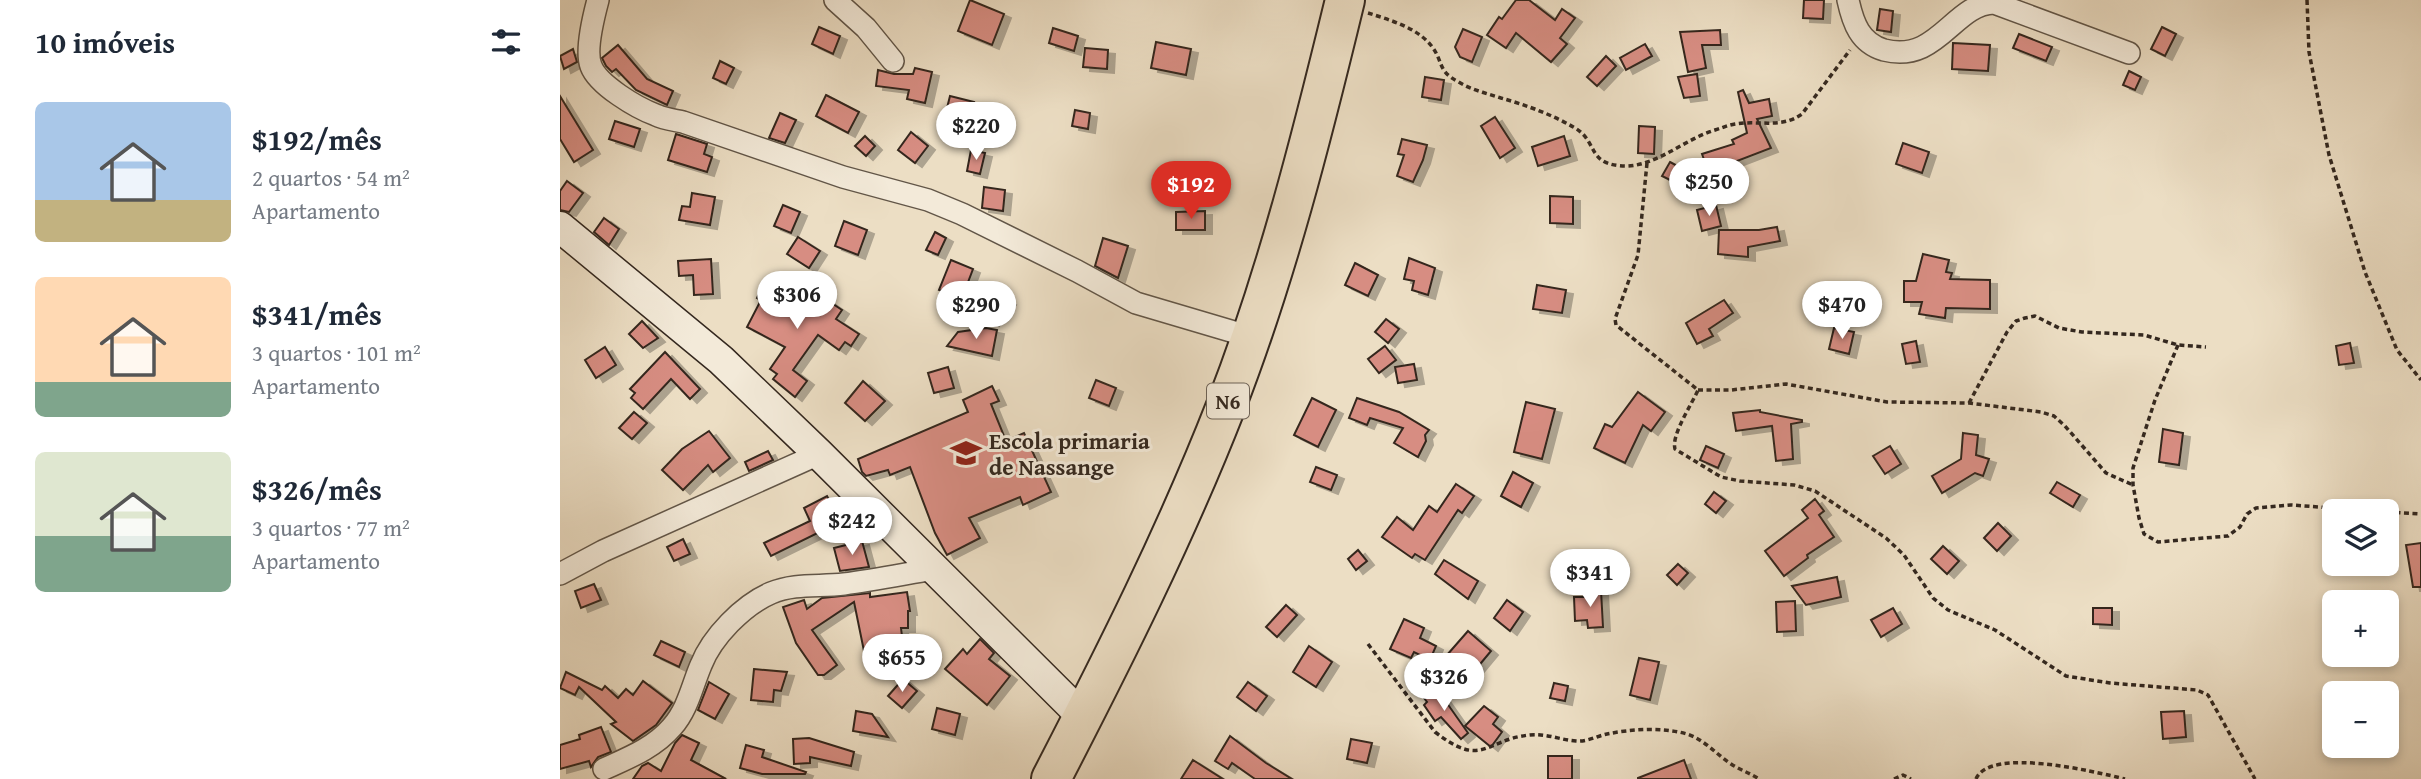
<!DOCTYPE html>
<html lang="pt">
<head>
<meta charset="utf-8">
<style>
  body { margin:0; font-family:"Gentium Book Plus",serif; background:#f6f6f7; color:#1f2937; height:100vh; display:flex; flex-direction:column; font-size:26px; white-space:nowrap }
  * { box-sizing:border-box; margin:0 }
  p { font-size:23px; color:#747a83 }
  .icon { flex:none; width:38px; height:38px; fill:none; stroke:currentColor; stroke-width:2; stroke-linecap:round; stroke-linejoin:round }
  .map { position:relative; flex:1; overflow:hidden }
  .details { display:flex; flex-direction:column; background:#fff; width:560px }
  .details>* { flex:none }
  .fabs { position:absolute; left:1762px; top:499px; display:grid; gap:14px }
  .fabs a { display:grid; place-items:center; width:77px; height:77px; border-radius:10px; background:#fff; box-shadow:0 4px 10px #0003; font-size:35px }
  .price { position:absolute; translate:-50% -60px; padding:0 16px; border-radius:24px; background:#fff; color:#222; font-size:23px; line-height:46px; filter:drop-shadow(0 2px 4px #0008) }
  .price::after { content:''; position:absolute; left:50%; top:42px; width:21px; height:16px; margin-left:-10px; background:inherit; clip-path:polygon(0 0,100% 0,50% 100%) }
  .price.current { background:#d93025; color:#fff }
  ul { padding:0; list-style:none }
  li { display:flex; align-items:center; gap:21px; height:175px; padding:0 35px }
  li span { display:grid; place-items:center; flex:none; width:196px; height:140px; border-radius:10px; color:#555 }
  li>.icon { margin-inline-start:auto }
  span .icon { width:84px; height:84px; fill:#fffc; stroke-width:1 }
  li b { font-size:30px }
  h2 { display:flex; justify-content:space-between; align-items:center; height:84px; padding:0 35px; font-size:30px }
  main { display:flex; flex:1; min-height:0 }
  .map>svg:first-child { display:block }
  .building { fill:#d78d82; stroke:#34281f; stroke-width:2; filter:url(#shadow) }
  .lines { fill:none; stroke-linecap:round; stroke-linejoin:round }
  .street-casing { stroke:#625648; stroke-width:24 }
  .secondary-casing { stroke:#34281f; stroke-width:33 }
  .highway-casing { stroke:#34281f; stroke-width:42 }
  .path { stroke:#34281f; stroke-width:3.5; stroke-dasharray:5 3.5; stroke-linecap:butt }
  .street { stroke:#f3ead9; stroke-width:21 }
  .secondary { stroke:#f3ead9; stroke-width:30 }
  .highway { stroke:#ecdec4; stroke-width:38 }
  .labels { text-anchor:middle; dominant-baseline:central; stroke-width:6; stroke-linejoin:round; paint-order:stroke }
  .shield { fill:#f3ead9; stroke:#6d6257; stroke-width:2 }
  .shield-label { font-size:21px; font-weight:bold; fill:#34281f }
  .poi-label { font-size:23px; font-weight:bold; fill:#34281f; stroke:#f3ead9; text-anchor:start }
</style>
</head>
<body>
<main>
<section class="details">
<h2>10 imóveis<svg class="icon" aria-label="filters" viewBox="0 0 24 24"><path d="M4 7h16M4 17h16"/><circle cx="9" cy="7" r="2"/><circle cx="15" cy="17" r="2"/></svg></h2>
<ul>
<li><span style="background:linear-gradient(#a9c7e8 70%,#c2b280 0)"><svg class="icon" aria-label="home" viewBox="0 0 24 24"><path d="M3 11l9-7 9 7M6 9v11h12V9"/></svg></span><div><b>$192/mês</b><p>2 quartos · 54 m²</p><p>Apartamento</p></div></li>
<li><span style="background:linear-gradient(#ffd9b3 75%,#7fa58c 0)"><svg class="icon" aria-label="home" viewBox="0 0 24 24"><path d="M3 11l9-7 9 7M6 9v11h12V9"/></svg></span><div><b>$341/mês</b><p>3 quartos · 101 m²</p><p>Apartamento</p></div></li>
<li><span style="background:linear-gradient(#dfe7d0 60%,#7fa58c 0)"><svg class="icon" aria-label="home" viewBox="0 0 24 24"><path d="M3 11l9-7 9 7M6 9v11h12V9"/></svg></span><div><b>$326/mês</b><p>3 quartos · 77 m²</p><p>Apartamento</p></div></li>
</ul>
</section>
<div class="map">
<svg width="1861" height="779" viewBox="0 0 1861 779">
  <defs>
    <filter id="shadow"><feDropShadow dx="7" dy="4" stdDeviation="0" flood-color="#0004"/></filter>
  </defs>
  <rect width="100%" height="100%" fill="#ecdec4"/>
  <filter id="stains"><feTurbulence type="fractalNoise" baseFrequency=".00286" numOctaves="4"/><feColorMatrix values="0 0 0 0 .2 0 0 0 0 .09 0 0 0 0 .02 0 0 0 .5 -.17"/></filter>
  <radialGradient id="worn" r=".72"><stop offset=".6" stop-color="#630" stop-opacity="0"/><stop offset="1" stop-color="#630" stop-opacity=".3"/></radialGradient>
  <g class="building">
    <polygon points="410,0 444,14 432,45 398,31"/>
    <polygon points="956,0 969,0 995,20 1002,9 1015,18 1000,38 1007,44 991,62 956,33 946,48 927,35 939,17 942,19"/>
    <polygon points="1244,0 1264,0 1263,19 1243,18"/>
    <polygon points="1320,9 1333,11 1331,32 1317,30"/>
    <polygon points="259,27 280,36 273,54 252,44"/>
    <polygon points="1602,27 1616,34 1605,56 1591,49"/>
    <polygon points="493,28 518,36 514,51 489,43"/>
    <polygon points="903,29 922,37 912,62 900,57 895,47"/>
    <polygon points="1160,30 1161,45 1142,45 1146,68 1128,72 1120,32"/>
    <polygon points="1459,34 1492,47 1486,61 1453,48"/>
    <polygon points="596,42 631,49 626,75 591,68"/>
    <polygon points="1393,43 1430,45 1428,71 1392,69"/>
    <polygon points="1085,44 1092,56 1066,70 1060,58"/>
    <polygon points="58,45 87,79 113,91 107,105 76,90 56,69 52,72 46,66 42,58"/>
    <polygon points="525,48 548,50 547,69 523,67"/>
    <polygon points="13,49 17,62 4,69 0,56"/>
    <polygon points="1046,56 1056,66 1037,86 1027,77"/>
    <polygon points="160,61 174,68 166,84 153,78"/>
    <polygon points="355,68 372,72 365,103 347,99 349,90 316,86 318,70 334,74 353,74"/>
    <polygon points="1569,71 1581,77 1575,90 1563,85"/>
    <polygon points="1137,74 1140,96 1124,98 1118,77"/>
    <polygon points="865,77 884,80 881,100 862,97"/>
    <polygon points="1183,90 1189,103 1209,99 1212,116 1197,119 1211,148 1169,164 1172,171 1151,179 1142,154 1174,144 1172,140 1187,133 1178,92"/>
    <polygon points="266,95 299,112 288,133 256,116"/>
    <polygon points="0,96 33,150 14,162 0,139"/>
    <polygon points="390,96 414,102 409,122 385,116"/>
    <polygon points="515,110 530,113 528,129 512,126"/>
    <polygon points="220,113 236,120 225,143 209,138"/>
    <polygon points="935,117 955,148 940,158 921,126"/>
    <polygon points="55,121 80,129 74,147 49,139"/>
    <polygon points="1079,126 1095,127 1094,154 1078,153"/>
    <polygon points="351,132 368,146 355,163 338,150"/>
    <polygon points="116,134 147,144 144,154 152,157 147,172 108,160"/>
    <polygon points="305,136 315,146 306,156 295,146"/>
    <polygon points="1004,136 1010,156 978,166 972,147"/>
    <polygon points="842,139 867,145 863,160 853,182 837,176 844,155 838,154"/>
    <polygon points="1343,143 1369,152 1362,173 1336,164"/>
    <polygon points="411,150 425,153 420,174 407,171"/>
    <polygon points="1110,162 1123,169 1116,183 1102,176"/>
    <polygon points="7,181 23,193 9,212 0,210 0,191"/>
    <polygon points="424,187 445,190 443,211 422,208"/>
    <polygon points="132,193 155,197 150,225 119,220 122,206 130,207"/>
    <polygon points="990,196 1013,197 1013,224 990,223"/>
    <polygon points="223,205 240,212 231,233 214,226"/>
    <polygon points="1156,205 1161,226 1142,231 1137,210"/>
    <polygon points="645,211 645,230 616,230 616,212"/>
    <polygon points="44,218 59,229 49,245 34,232"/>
    <polygon points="284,221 307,230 298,255 275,246"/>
    <polygon points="1217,227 1220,241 1188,247 1188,257 1158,254 1159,230 1199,230"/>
    <polygon points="375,232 386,238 378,255 366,250"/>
    <polygon points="238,237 260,251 249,268 227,254"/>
    <polygon points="543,238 568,246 558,278 535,266"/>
    <polygon points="1363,254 1389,260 1386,272 1392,273 1390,279 1430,280 1430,309 1386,308 1385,318 1359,314 1362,302 1344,302 1344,281 1356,281"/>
    <polygon points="849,258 875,268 868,295 852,290 854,281 844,279"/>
    <polygon points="151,259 153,294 134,295 133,275 119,276 118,261"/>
    <polygon points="391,260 413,269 402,298 379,290"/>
    <polygon points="795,263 818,275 808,296 785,285"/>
    <polygon points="203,285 227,295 228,293 238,298 239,296 260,304 264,298 282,310 276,319 299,334 291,346 285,342 279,350 258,335 233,370 247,381 235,397 213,379 217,374 210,369 225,347 187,327 201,300 197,298"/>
    <polygon points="977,285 1006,290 1002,313 973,309"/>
    <polygon points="433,288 449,301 432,322 416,310"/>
    <polygon points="1164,300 1173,313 1149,329 1153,336 1137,344 1126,323"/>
    <polygon points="826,319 839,329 828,343 815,332"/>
    <polygon points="82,321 98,338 83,348 69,334"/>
    <polygon points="426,328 437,330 432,356 387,346 398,332"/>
    <polygon points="1274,328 1294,332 1289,354 1269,349"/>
    <polygon points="1356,341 1360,362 1346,364 1342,344"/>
    <polygon points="1790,343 1794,363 1779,365 1776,346"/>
    <polygon points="825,346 836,360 819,373 808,359"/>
    <polygon points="45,347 56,365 36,378 25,360"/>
    <polygon points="105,352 140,389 130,399 111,379 83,409 71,398 75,393 70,389"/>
    <polygon points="854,364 857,380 838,383 835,367"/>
    <polygon points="388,367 394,388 374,393 368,373"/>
    <polygon points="536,380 556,388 549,406 529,398"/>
    <polygon points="303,381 325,401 305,421 285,403"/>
    <polygon points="432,386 439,401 431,404 446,441 464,433 491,492 463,505 460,497 409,518 420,538 387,555 375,533 350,467 330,475 328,470 306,476 302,472 298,459 408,412 403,400"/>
    <polygon points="1078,392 1105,412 1091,431 1083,425 1065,463 1034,448 1045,424 1052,427"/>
    <polygon points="752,398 776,410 758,447 734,435"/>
    <polygon points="797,398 839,412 869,430 865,435 866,441 858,457 834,443 843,428 810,418 807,425 789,418"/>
    <polygon points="966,402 995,409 982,459 954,452"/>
    <polygon points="1200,410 1200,412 1242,420 1242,422 1231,424 1233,459 1216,461 1212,426 1176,431 1173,413"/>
    <polygon points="74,412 87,423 72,439 59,428"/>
    <polygon points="1603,429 1623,433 1619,465 1599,462"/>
    <polygon points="149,431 170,458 153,472 148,465 123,490 102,470 122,449"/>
    <polygon points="1403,433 1418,435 1416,455 1429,459 1423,476 1415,473 1382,493 1372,476 1401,459"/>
    <polygon points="1146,446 1164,454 1158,468 1140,460"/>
    <polygon points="1330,446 1341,464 1325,474 1313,456"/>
    <polygon points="208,451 213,460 189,471 185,462"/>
    <polygon points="756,467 777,475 771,490 750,482"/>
    <polygon points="953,472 973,483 961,507 941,496"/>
    <polygon points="1497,482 1520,495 1513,507 1490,493"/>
    <polygon points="896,484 914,496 902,513 898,510 865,560 855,554 852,558 822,537 837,517 853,530 869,506 877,512"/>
    <polygon points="1154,492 1166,501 1156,513 1145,504"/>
    <polygon points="267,496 280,522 211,556 204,543 250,521 244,508"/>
    <polygon points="1255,499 1264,511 1259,515 1274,537 1247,555 1248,558 1224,576 1205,551 1248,518 1242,510"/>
    <polygon points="1438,523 1451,536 1437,551 1424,538"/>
    <polygon points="123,539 130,554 114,561 107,547"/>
    <polygon points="302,541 309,567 280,571 274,548"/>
    <polygon points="1861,543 1861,587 1853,587 1846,545"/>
    <polygon points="1383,546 1399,561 1387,574 1371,559"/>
    <polygon points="798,550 807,561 796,570 788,559"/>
    <polygon points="884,560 918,581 908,599 875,574"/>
    <polygon points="1118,564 1128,573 1117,585 1107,575"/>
    <polygon points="1277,577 1281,597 1246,605 1232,586"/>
    <polygon points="34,584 41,600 21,608 15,591"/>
    <polygon points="1041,590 1043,627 1028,628 1027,620 1015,621 1014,597 1028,597 1028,591"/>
    <polygon points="347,592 350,611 348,611 348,628 341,628 343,644 304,651 294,602 252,630 277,665 264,675 258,675 236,643 223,607 244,600 247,609 262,598 310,593 310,597"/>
    <polygon points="947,600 963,612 950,631 934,618"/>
    <polygon points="1235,601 1236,631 1217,632 1216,602"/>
    <polygon points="726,605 737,615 717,637 706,627"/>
    <polygon points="1333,608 1342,624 1321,637 1311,620"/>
    <polygon points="1533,608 1552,608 1552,625 1533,624"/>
    <polygon points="844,619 864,628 860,638 876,646 870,660 854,652 851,658 830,649"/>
    <polygon points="908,631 931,651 911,675 887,655"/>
    <polygon points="420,639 434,653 429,659 450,676 427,705 385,669 403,649 407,654"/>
    <polygon points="101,641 125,652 119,667 94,655"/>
    <polygon points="749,646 772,662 756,687 733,672"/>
    <polygon points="1079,658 1099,662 1090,700 1070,695"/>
    <polygon points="194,669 227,672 221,691 214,690 213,702 191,700"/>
    <polygon points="6,672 42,690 45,686 58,698 66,689 73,695 83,681 112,703 96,725 73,741 51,724 56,722 19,687 15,695 0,688"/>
    <polygon points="343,679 357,691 342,708 328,696"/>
    <polygon points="149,682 169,694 155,719 138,710"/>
    <polygon points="688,682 707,696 696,711 677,697"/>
    <polygon points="994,683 1008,686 1005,701 990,698"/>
    <polygon points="877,689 908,733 901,739 881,717 875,721 864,705 867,702 864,698"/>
    <polygon points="924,706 938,717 933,724 942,732 931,747 905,726"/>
    <polygon points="377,708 400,714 395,735 372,729"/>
    <polygon points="296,711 312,714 328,737 293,731"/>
    <polygon points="1624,711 1626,737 1603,739 1601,712"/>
    <polygon points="41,727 51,752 38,757 31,767 29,761 0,769 0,745 20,739 19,735"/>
    <polygon points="122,735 139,743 131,760 166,779 73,779 82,766 88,763 101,771 115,743"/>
    <polygon points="670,736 706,763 732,779 695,779 672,763 668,769 655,761"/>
    <polygon points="249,738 294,752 291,766 250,757 250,763 234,764 233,739"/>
    <polygon points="791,739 812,743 807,763 787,759"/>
    <polygon points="186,745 204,750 202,757 246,772 245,774 202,774 180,768"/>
    <rect x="988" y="756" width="24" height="23"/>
    <polygon points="633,760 663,779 621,779"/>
    <polygon points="1124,760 1131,779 1078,779 1078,778"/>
  </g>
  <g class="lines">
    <g class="street-casing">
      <g id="street">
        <path d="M 38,0 C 34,15 25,51 31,66 C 38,85 77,108 96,115 C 104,119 114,120 123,122 L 283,177 L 368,200 L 402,214 L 517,271 L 576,303 L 691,337"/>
        <polyline points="275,0 306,28 333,61"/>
        <path d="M 1288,0 C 1293,23 1300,43 1324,50 C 1378,64 1393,4 1434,3 L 1569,53"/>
        <polyline points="0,574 43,551 259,454"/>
        <path d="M 44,769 C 68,758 94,748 112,727 C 128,709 132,686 141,665 C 152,637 183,605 211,593 C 235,583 259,587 284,584 C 314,580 344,574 374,569"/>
      </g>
    </g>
    <g class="secondary-casing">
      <polyline id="secondary" points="0,227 161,360 259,454 523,717"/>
    </g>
    <g class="highway-casing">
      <path id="highway" d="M 491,779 C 554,657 616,534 666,406 C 717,275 752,136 785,0"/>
    </g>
    <g class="path">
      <polyline points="1747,0 1749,52 1769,155 1805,272 1837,350 1861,380"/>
      <path d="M 808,13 C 830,20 859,28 873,48 C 883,62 878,71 897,81 C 911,90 926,93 941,98 C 966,105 993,115 1015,128 C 1039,142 1026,166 1067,166 C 1098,165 1125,139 1155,130 C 1162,128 1168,125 1175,124 C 1199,120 1221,129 1242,114 L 1290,50"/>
      <path d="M 1087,163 L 1078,255 L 1055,319 L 1056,325 L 1138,390 C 1132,404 1111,435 1115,449 L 1161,477 L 1180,481 L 1234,485 L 1255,491 L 1326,538 L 1344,555 L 1373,598 L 1388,610 L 1435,630 L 1506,676 L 1550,683 L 1637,690 L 1648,695 L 1695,779"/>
      <polyline points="1618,345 1595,400 1573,468 1573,485 1579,518 1584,534 1598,542 1668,536 1680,527 1687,514 1696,508 1731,505 1815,511"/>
      <polyline points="1138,390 1171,390 1226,384 1327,402 1409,403 1481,412 1494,416 1505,426 1546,473 1573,485"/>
      <polyline points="1409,403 1447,332 1456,321 1465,318 1475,316 1499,328 1522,332 1584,335 1618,345 1646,347"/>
      <polyline points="1827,512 1860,514"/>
      <path d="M 808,644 L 875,732 C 923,769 924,740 969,735 C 986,733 1000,740 1016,741 C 1027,742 1037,736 1047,734 C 1072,729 1103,727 1127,734 C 1145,740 1156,754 1171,764 C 1180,770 1190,773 1199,779"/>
      <polyline points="1334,779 1343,775 1351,779"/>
      <path d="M 1416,779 C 1430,746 1536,772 1565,779"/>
    </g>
    <use href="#street" class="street"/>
    <use href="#secondary" class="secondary"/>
    <use href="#highway" class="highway"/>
  </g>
  <defs>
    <g id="school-bare" transform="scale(2.415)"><path d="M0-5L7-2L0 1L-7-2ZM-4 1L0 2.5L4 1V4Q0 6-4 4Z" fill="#8f2418" stroke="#f3ead9" stroke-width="2.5" paint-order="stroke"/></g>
  </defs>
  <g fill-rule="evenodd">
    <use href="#school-bare" x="406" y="453"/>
  </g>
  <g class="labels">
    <rect class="shield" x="647" y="383.5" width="42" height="35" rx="5"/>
    <g class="shield-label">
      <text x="668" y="401">N6</text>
    </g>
    <g class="poi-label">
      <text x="429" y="440">Escola primaria<tspan x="429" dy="26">de Nassange</tspan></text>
    </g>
  </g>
  <rect width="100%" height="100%" filter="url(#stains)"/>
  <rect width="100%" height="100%" fill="url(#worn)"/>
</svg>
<div class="fabs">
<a><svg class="icon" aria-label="layers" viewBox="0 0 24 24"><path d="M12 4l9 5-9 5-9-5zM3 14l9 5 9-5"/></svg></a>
<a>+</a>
<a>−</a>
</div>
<b class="price" style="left:416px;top:162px">$220</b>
<b class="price" style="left:1149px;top:218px">$250</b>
<b class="price current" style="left:631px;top:221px">$192</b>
<b class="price" style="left:237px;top:331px">$306</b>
<b class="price" style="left:416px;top:341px">$290</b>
<b class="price" style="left:1282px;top:341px">$470</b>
<b class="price" style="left:292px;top:557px">$242</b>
<b class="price" style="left:1030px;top:609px">$341</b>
<b class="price" style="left:342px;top:694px">$655</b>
<b class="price" style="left:884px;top:713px">$326</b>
</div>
</main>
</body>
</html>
